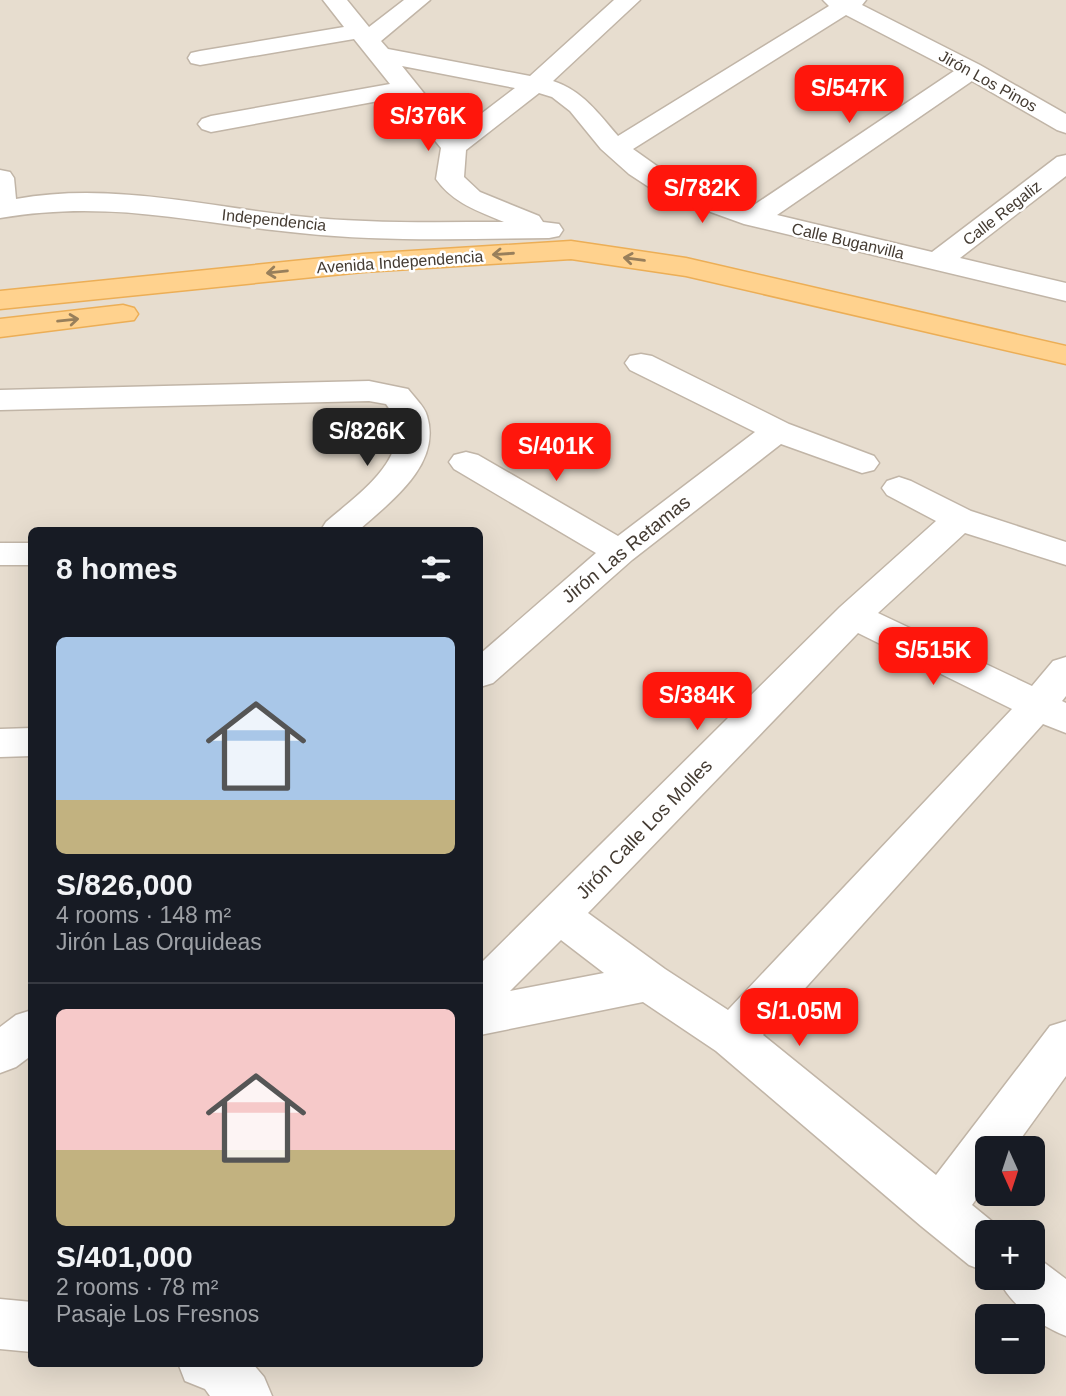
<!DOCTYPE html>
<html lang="en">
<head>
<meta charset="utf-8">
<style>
  body { margin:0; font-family:Helvetica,sans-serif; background:#20242c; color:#f1f3f6; height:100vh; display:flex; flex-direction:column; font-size:26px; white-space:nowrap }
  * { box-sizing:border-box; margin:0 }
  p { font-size:23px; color:#9ea1a6 }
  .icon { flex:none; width:38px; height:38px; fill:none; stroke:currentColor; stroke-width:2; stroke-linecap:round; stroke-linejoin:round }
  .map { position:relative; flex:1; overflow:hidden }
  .sheet { position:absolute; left:28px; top:527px; width:455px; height:840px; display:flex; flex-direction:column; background:#171b24; border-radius:10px; box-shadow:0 7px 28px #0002 }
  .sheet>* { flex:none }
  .needle { width:46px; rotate:177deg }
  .controls { position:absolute; left:975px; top:1136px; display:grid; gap:14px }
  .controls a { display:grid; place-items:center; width:70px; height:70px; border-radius:10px; background:#171b24; box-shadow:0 7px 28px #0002; font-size:35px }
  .price { position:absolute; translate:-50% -60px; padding:0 16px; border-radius:14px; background:#ff160c; color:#fff; font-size:23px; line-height:46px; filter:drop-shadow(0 2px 4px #0008) }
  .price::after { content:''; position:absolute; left:50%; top:42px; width:21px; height:16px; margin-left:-10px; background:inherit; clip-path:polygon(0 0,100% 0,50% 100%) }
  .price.current { background:#222; color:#fff }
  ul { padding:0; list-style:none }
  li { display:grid; align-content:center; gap:14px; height:371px; padding:0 28px }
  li+li { border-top:2px solid #363941 }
  li span { display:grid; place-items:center; height:217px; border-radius:10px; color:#555 }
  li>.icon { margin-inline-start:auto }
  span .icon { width:126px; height:126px; fill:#fffc; stroke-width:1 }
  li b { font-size:30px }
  h2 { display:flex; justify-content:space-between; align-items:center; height:84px; padding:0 28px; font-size:30px }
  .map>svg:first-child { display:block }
  .residential { fill:#e7ddcf; fill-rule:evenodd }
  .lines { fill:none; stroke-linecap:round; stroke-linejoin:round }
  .minor-casing { stroke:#c1b5a7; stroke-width:3 }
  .major-casing { stroke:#ecae56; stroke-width:3 }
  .minor { fill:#fff; fill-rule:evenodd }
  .major { fill:#ffd28e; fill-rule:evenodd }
  .oneway { stroke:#987f5b }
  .labels { text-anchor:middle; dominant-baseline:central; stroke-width:5; stroke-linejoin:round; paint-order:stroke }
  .far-street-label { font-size:16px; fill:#443b32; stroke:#fff }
  .street-label { font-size:19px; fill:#443b32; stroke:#fff }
</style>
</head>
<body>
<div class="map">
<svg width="1066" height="1396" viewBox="0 0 1066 1396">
  <rect width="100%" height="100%" fill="#f2ebe1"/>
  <path class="residential" d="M 0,0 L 1066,0 L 1066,1396 L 0,1396 ZM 32,530 L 480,530 L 480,1363 L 32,1363 ZM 987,1148 L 1032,1148 L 1032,1194 L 987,1194 ZM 987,1232 L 1032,1232 L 1032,1278 L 987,1278 ZM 987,1316 L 1032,1316 L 1032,1362 L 987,1362 Z"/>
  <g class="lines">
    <g class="minor-casing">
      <g id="minor">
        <path d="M 323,0 L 347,0 L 369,27 L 404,0 L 430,0 L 381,41 L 388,49 L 530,76 L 614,0 L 640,0 L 553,81 C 583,91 598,113 618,136 L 829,6 L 823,0 L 866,0 L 862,5 L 980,65 L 1066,114 L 1066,133 L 1057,130 L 972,81 L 777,215 L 932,252 L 1057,157 L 1066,155 L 1066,176 L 960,258 L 1066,283 L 1066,301 L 744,224 L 658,193 L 629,174 L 601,149 L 570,111 L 552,97 L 539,93 L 466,150 L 464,177 L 480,192 L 539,216 L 543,222 L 559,224 L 563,230 L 559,236 L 549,238 C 466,239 383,242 300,233 C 193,223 109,199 0,218 L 0,170 L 10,172 L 14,178 L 16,199 C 110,182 203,206 296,216 C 365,224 435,222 504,222 C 478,211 453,203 436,179 L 441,148 L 400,97 L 211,132 L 202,129 L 198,124 L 202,119 L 211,116 L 390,84 L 354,39 L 200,65 L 191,63 L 188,58 L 191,53 L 200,51 L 344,27 ZM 846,15 L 954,71 L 751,207 L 678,181 L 633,149 ZM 402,66 L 515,88 L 456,133 Z"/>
        <polygon points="641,354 652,356 789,424 874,456 879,463 874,470 862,473 781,444 632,560 493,683 480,687 480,654 596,553 454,469 449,462 454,455 466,452 478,455 618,536 755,432 630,370 625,363 630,356"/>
        <path d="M 369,381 L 408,389 C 414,397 425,407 427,416 C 442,465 390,502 359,530 L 321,530 L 326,522 C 358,494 422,452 386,404 L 369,401 L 0,410 L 0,390 Z"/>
        <path d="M 899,477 L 911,481 L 971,511 L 1066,542 L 1066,565 L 965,533 L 878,613 L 1032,686 L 1053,661 L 1066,657 L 1066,696 L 1062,701 L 1066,703 L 1066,733 L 1043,724 L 763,1035 L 936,1175 L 1050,1026 L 1066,1021 L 1066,1076 L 1014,1148 L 987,1148 L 987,1184 L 972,1205 L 1005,1232 L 987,1232 L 987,1272 L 969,1265 L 921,1226 L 716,1051 L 643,1002 L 480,1035 L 480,964 L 840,607 L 936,521 L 887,495 L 882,488 L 887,481 ZM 858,633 L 1012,709 L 728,1010 L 665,969 L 588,913 ZM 561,940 L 604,973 L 510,991 Z"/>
        <rect x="0" y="543" width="32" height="22"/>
        <polygon points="32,728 32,756 0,757 0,729"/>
        <polygon points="32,1010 32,1055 16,1067 0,1073 0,1027 16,1015"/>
        <path d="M 1032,1257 L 1042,1261 L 1066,1279 L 1066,1336 C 1039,1325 1010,1305 998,1278 L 1032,1278 Z"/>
        <polygon points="0,1299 32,1302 32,1352 0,1349"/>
        <polygon points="178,1363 252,1363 264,1377 272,1396 210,1396 205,1389 185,1381"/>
      </g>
    </g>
    <g class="major-casing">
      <g id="major">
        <polygon points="571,241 686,258 1066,346 1066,364 686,276 571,259 363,272 0,309 0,291 363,254"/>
        <polygon points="123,305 134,308 138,314 134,320 0,337 0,319"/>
      </g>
    </g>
    <use href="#minor" class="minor"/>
    <use href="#major" class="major"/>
  </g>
  <defs><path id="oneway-shaft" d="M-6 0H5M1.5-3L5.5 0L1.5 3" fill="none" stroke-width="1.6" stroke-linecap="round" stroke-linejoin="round" transform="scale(1.75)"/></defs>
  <g class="oneway">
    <use href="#oneway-shaft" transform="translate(503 254) rotate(176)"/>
    <use href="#oneway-shaft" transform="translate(634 259) rotate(-172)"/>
    <use href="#oneway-shaft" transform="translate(277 272) rotate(174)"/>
    <use href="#oneway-shaft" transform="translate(68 320) rotate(-6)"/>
  </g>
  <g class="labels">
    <g class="far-street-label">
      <text transform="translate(988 81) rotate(29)">Jirón Los Pinos</text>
      <text transform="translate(1002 213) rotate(-38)">Calle Regaliz</text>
      <text transform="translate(274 220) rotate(6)">Independencia</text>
      <text transform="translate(848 241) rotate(13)">Calle Buganvilla</text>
      <text transform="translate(400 262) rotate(-4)">Avenida Independencia</text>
    </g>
    <g class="street-label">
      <text transform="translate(626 549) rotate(-39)">Jirón Las Retamas</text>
      <text transform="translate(644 829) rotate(-46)">Jirón Calle Los Molles</text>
    </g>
  </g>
</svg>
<div class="controls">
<a><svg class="needle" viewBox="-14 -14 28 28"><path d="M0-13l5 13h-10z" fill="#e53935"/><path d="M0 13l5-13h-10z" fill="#9ea1a6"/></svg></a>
<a>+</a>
<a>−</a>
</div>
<b class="price" style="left:849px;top:125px">S/547K</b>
<b class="price" style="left:428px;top:153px">S/376K</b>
<b class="price" style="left:702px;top:225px">S/782K</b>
<b class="price current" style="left:367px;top:468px">S/826K</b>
<b class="price" style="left:556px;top:483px">S/401K</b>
<b class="price" style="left:933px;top:687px">S/515K</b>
<b class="price" style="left:697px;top:732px">S/384K</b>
<b class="price" style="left:799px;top:1048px">S/1.05M</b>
<section class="sheet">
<h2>8 homes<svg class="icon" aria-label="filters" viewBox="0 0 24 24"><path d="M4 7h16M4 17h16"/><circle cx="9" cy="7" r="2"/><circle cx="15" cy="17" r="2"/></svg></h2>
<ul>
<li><span style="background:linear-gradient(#a9c7e8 75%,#c2b280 0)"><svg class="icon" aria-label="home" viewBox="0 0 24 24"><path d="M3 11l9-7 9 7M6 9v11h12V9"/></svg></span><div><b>S/826,000</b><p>4 rooms · 148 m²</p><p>Jirón Las Orquideas</p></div></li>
<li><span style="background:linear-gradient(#f6c9c9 65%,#c2b280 0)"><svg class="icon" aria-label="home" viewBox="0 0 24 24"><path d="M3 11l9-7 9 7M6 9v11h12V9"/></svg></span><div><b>S/401,000</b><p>2 rooms · 78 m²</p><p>Pasaje Los Fresnos</p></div></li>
</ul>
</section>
</div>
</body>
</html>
